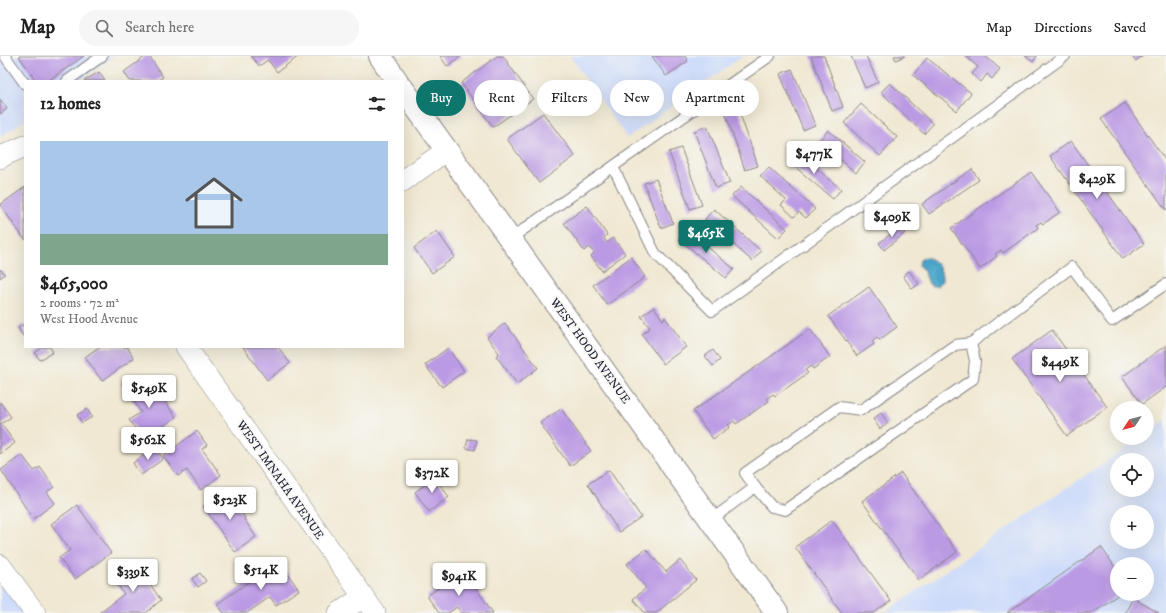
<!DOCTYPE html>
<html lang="en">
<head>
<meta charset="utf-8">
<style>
  body { margin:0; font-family:"IM FELL DW Pica",serif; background:#f6f6f6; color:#222; height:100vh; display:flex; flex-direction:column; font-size:15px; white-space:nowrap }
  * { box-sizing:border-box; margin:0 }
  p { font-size:13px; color:#767676 }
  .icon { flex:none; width:22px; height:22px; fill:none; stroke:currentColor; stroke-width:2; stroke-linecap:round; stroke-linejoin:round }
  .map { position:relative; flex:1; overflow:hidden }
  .drawer { position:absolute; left:24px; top:24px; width:380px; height:268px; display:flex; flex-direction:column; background:#fff; border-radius:0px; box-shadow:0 4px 16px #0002 }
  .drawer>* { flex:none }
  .guide { position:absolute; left:416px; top:24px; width:380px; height:36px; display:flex; gap:8px }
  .needle { width:26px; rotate:234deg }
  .tools { position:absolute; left:1110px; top:345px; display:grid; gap:8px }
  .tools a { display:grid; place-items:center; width:44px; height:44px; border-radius:50%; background:#fff; box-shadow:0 4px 16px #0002; font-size:20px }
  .price { position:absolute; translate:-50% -34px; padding:0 9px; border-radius:4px; background:#fff; color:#222; font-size:13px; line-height:26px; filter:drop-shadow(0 1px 2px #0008) }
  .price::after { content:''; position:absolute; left:50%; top:24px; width:12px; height:9px; margin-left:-6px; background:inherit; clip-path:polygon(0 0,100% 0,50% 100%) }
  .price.active { background:#0f766e; color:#fff }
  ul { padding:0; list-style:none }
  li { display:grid; align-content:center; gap:8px; height:212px; padding:0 16px }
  li span { display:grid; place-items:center; height:124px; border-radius:0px; color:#555 }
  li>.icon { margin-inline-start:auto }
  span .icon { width:72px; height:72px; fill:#fffc; stroke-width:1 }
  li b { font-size:17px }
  h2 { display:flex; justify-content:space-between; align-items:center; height:48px; padding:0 16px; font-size:17px }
  .tag { padding:0 14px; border-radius:18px; background:#fff; box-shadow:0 4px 16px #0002; font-size:14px; line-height:36px }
  .tag.active { background:#0f766e; color:#fff }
  header { display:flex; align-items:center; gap:24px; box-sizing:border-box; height:56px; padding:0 20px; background:#fff; border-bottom:1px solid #e0e0e0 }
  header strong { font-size:19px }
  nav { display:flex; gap:22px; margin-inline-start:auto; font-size:14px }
  .search { width:280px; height:36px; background:#f6f6f6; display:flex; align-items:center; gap:10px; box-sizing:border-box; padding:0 14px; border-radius:22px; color:#767676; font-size:15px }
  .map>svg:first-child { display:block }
  .built { fill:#cddbfa; fill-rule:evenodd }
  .water { fill:#4ba5c9; stroke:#366482 }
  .building { fill:#bb9ae4 }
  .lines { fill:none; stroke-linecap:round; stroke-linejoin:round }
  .service-casing { stroke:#898586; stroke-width:12 }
  .minor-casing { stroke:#898586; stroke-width:22 }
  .tertiary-casing { stroke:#898586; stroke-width:24 }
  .service { stroke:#fff; stroke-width:10 }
  .minor { stroke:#fff; stroke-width:21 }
  .tertiary { stroke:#fff; stroke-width:22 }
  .labels { text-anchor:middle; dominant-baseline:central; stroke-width:3.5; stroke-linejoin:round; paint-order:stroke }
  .street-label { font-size:12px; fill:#22223b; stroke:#f6f6f2 }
</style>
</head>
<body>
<header>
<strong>Map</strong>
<div class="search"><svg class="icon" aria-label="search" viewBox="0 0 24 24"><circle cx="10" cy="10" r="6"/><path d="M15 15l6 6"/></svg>Search here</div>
<nav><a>Map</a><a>Directions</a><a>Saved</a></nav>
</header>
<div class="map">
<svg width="1166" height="557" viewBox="0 0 1166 557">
  <rect width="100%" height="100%" fill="#f6f6f2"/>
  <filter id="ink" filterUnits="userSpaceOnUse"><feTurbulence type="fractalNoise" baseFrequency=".025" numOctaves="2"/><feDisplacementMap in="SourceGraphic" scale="8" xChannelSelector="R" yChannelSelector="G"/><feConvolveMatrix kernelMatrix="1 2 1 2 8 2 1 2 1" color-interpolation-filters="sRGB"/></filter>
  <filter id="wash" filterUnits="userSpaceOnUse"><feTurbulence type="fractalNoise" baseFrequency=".012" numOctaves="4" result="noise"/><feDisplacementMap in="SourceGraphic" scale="16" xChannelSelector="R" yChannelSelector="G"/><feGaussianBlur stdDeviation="0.9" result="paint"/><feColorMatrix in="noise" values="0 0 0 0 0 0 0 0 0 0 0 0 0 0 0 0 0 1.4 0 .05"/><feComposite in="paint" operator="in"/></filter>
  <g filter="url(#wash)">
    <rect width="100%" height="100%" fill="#f0e8d2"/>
    <g class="built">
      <polygon points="0,0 114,0 79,25 25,25 25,64 0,81"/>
      <polygon points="570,0 743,0 627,82"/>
      <path d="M 1166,364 L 1166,557 L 884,557 L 1140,382 L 1147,382 L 1147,377 ZM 1117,404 L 1147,404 L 1147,434 L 1117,434 ZM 1117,456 L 1147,456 L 1147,486 L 1117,486 ZM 1117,508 L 1147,508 L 1147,538 L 1117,538 Z"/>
      <polygon points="0,509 35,557 0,557"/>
    </g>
    <path class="water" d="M 925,201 C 936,204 943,213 942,225 L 937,230 L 932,230 L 929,228 L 925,217 L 919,209 L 920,204 Z"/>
    <g id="blocks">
      <g class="building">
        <polygon points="19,0 84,0 48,25 36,25"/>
        <polygon points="146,0 149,0 163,21 157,25 130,25 124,16"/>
        <polygon points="251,0 299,0 277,16 268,4 259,10"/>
        <polygon points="440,0 462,0 447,10"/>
        <polygon points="497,0 503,0 533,43 493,71 461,27"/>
        <polygon points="652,0 685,0 688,5 666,20"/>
        <polygon points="811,0 824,0 843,51 832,55"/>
        <polygon points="851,0 866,0 878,26 865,32"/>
        <polygon points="894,0 905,0 896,4"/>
        <polygon points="965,0 985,0 1000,13 992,23 987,18 981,26 972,18 978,11"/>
        <polygon points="1025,0 1037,0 1033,6"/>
        <polygon points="1132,0 1143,0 1135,5"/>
        <polygon points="927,2 971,37 957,55 913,19"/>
        <polygon points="792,13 815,69 803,74 780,18"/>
        <polygon points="99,16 105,25 84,25"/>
        <polygon points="890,27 933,68 924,78 881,36"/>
        <polygon points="0,43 7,53 0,58"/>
        <polygon points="1125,47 1166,105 1166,154 1101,63"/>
        <polygon points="861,48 897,81 880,100 844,67"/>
        <polygon points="738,52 758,110 745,114 725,56"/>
        <polygon points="543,57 575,100 539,127 507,83"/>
        <polygon points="707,70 730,127 716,132 694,75"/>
        <polygon points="828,74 865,106 856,117 819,85"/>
        <polygon points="1071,85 1144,188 1123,203 1050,100"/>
        <polygon points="681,92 702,149 690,153 669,96"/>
        <polygon points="796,95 841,133 833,143 787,104"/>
        <polygon points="769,112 815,153 806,162 799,156 794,161 781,149 786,144 760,120"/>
        <polygon points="972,113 979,124 929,158 922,148"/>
        <polygon points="1031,116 1060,156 1043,168 1041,166 1036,169 1038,172 1003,197 1001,194 995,198 997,200 980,213 951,172"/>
        <polygon points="656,123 673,167 661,172 644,127"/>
        <polygon points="25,131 25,184 0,149"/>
        <polygon points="741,131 787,173 778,182 732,140"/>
        <polygon points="587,150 607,179 604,182 607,187 613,182 625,198 602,215 591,200 594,197 589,191 584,195 564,167"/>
        <polygon points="714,153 761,195 752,205 705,163"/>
        <polygon points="900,171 905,177 884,194 879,187"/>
        <polygon points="687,174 734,213 726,222 679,183"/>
        <polygon points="437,175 455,201 432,217 414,192"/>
        <polygon points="631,201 645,221 607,249 593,229"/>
        <polygon points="0,213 5,218 0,222"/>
        <polygon points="909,215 919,228 912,233 903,220"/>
        <polygon points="869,231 897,271 879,284 877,281 872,285 874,288 857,300 828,260"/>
        <polygon points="654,251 663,264 665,261 686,291 663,308 642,278 650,272 641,260"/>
        <polygon points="505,267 538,312 517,328 496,300 499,297 487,281"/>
        <polygon points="24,268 25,279 23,280 18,272"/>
        <polygon points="810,273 830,301 813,313 811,310 805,314 808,317 775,340 773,338 767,342 769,345 736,368 734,365 728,369 730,371 713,383 693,355"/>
        <polygon points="1052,274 1107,351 1067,380 1012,303"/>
        <polygon points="1166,289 1166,331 1142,348 1122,321"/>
        <polygon points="43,291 50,291 53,296 40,304 35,297"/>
        <polygon points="99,291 127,291 134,302 102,325 85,301"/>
        <polygon points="243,291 278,291 290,307 267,324"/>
        <polygon points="448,292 464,315 442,331 425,309"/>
        <polygon points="713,294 720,304 713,310 705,300"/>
        <polygon points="147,321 176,361 144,384 129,364 141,356 127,336"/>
        <polygon points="130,322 135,328 126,334 122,327"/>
        <polygon points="0,346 11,361 1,368 15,387 0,398"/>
        <polygon points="87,353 92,361 82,367 77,359"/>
        <polygon points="561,353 591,395 570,410 540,367"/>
        <polygon points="881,357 888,367 880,373 873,363"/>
        <polygon points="197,375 207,389 202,393 221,419 201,434 187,414 178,420 163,400"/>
        <polygon points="468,383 477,384 475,394 466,392"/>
        <polygon points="155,391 163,403 141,419 133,407"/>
        <polygon points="22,399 34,415 40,411 54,431 47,436 55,447 33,463 1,414"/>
        <polygon points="609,414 641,461 619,476 588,428"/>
        <polygon points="901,417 957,496 919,524 862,445"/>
        <polygon points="435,421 449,441 429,456 415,436"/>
        <polygon points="226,434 245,462 244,463 256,481 235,496 203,450"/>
        <polygon points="77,449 111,497 75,523 59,502 70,494 51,468"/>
        <polygon points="832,464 891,545 874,557 842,557 795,491"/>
        <polygon points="1101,491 1117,514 1117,538 1119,538 1092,557 1007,557"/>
        <polygon points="646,493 666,516 680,504 696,524 656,557 645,557 633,543 646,532 627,508"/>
        <polygon points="279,505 299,534 276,549 270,541 247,557 224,557 217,548"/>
        <polygon points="135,507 161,544 146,557 101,557 100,556 124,538 113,522"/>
        <polygon points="464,514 493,557 461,557 457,551 448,557 439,557 427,540"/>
        <polygon points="200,517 206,525 198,531 192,523"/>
        <polygon points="1133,542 1159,557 1125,557"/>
      </g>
    </g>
  </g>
  <g filter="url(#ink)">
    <use href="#blocks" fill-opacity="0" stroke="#898586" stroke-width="1"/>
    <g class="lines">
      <g class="service-casing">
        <g id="service">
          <polyline points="5,0 25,28"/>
          <polyline points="67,25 102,0"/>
          <polyline points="613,111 655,197 712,255 1065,0"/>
          <polyline points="510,183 770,0"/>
          <polyline points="755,431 772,451 785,454 973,323 975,305 971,287"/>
          <polyline points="711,464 755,431 745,417 839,351 861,354 955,289 971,287 1072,211 1112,265 1166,228"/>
        </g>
      </g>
      <g class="minor-casing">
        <g id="minor">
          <polyline points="0,102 5,99 25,90"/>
          <polyline points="403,125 447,94"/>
          <polyline points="186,291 375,557"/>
          <polyline points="0,509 35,557"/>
          <polyline points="339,557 363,541"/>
        </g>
      </g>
      <g class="tertiary-casing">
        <g id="tertiary">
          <polyline points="380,0 397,25"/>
          <polyline points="403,33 777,557"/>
        </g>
      </g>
      <use href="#service" class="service"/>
      <use href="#minor" class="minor"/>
      <use href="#tertiary" class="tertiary"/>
    </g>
  </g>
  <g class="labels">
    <g class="street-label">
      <text transform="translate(590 295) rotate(54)">WEST HOOD AVENUE</text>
      <text transform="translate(280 424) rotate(55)">WEST IMNAHA AVENUE</text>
    </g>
  </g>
</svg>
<div class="tools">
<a><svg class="needle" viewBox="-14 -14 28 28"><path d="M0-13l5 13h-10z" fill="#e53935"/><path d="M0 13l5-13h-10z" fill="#767676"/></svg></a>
<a><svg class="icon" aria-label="locate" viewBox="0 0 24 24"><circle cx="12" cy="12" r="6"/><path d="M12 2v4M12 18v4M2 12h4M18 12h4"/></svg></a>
<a>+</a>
<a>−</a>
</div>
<b class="price" style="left:814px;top:119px">$477K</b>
<b class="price" style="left:1097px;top:144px">$429K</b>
<b class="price" style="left:892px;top:182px">$409K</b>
<b class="price active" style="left:706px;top:198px">$465K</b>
<b class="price" style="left:1060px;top:327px">$449K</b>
<b class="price" style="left:149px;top:353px">$549K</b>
<b class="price" style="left:148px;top:405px">$562K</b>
<b class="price" style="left:432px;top:438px">$372K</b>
<b class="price" style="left:230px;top:465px">$523K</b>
<b class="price" style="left:261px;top:535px">$514K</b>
<b class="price" style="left:133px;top:537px">$339K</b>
<b class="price" style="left:459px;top:541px">$941K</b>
<div class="guide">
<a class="tag active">Buy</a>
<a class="tag">Rent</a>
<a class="tag">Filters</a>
<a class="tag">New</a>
<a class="tag">Apartment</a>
</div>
<section class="drawer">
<h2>12 homes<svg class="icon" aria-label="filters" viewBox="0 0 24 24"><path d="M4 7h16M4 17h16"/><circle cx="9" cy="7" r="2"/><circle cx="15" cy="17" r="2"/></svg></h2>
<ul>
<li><span style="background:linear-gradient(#a9c7e8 75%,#7fa58c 0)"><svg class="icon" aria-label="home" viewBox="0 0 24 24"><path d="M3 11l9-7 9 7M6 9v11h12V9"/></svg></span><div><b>$465,000</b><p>2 rooms · 72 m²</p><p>West Hood Avenue</p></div></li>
</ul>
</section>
</div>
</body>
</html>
